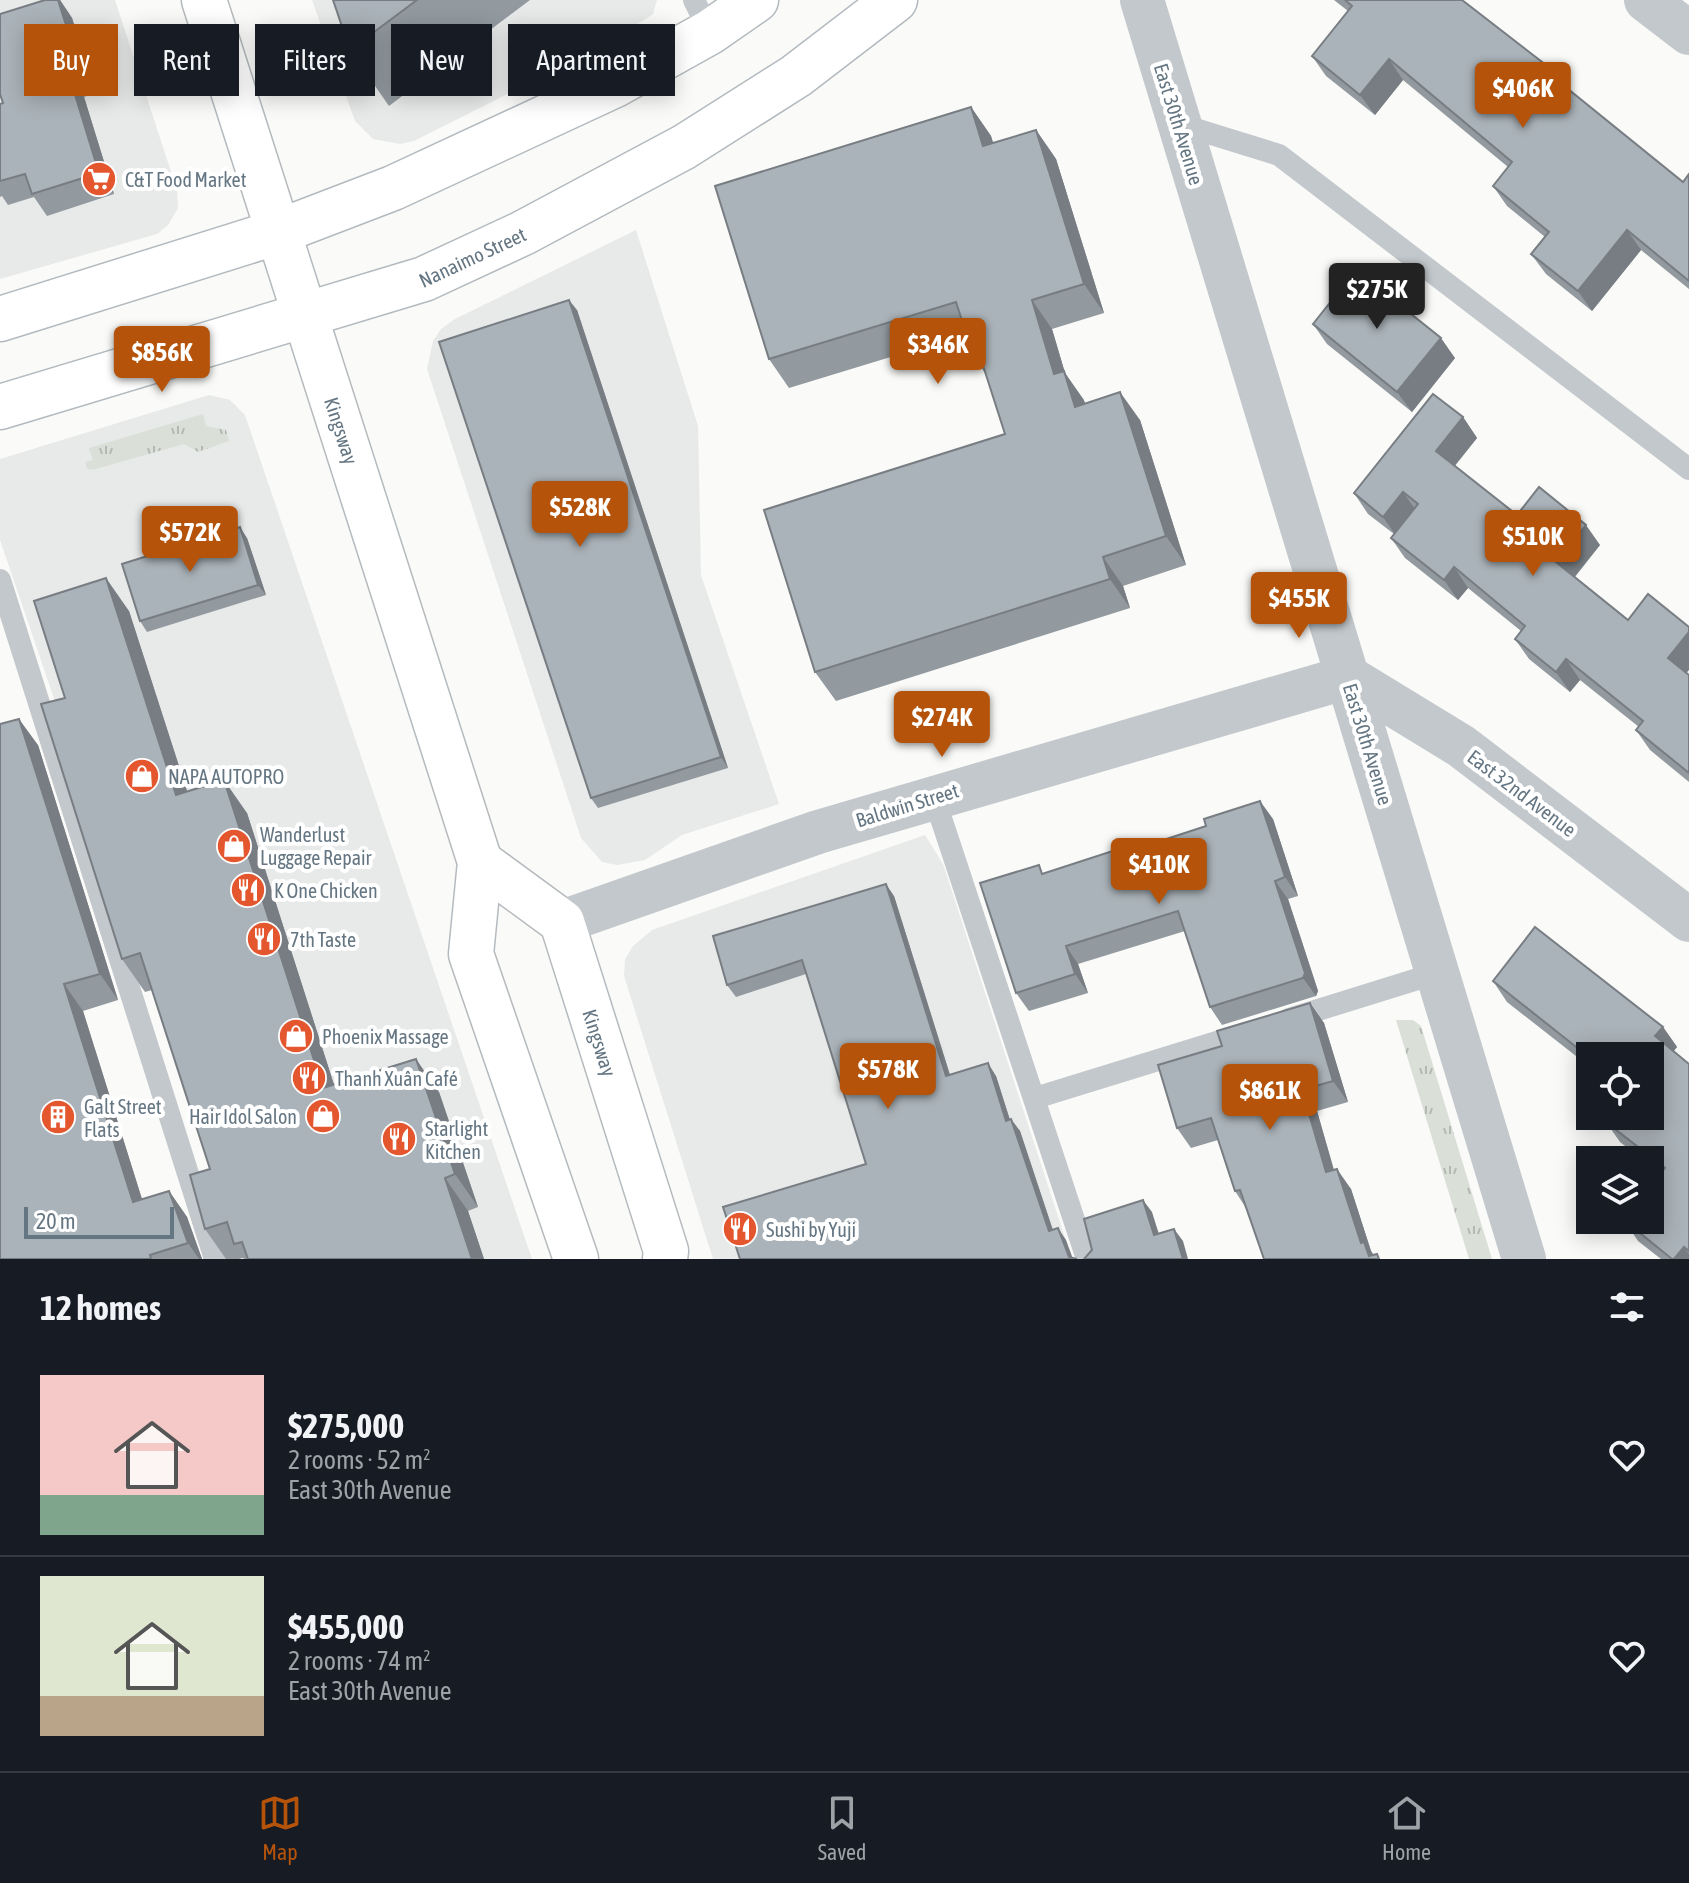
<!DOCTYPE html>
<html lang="en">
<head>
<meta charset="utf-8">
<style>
  body { margin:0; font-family:"Asap Condensed",sans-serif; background:#242831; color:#f1f3f6; height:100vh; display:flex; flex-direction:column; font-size:30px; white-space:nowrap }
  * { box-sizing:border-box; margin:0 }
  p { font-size:26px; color:#9ea1a6 }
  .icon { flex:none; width:44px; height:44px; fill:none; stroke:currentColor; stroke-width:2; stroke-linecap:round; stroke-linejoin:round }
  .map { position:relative; height:1259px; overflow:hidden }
  .sheet { display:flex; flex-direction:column; background:#171b24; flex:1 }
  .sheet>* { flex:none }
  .hud { position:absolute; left:24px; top:24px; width:800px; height:72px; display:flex; gap:16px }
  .tools { position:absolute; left:1576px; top:1042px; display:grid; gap:16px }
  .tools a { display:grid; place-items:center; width:88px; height:88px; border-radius:0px; background:#171b24; box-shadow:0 4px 20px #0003; font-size:40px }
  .scale { position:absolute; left:24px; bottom:20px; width:150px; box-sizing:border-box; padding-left:8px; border:4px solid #657683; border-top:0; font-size:22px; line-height:28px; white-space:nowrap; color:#657683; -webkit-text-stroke:6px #fff; paint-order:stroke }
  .price { position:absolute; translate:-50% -68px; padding:0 18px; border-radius:8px; background:#b45309; color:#fff; font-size:26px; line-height:52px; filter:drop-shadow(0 2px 4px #0008) }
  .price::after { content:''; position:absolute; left:50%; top:48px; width:24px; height:18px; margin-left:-12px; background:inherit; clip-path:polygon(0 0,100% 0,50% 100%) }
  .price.selected { background:#222; color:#fff }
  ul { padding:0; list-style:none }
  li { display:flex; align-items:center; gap:24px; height:200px; padding:0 40px }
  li+li { border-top:2px solid #363941 }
  li span { display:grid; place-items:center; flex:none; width:224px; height:160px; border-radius:0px; color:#555 }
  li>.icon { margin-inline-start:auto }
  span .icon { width:96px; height:96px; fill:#fffc; stroke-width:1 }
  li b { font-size:34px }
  h2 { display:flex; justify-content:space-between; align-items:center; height:96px; padding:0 40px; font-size:34px }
  .pill { padding:0 28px; border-radius:0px; background:#171b24; box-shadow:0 4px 20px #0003; font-size:28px; line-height:72px }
  .pill.selected { background:#b45309; color:#fff }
  .tabs { display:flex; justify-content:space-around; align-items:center; height:112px; border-top:2px solid #363941; background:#171b24; font-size:22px; color:#9ea1a6 }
  .tabs a { display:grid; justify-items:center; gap:4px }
  .tabs .selected { color:#b45309 }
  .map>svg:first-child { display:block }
  .built { fill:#e8e9e9 }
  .grass { fill:url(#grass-tufts) }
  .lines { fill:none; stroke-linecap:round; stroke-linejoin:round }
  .secondary-casing { stroke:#b3babf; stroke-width:47 }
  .primary-casing { stroke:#b5babe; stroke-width:47 }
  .lane { stroke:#c3c8cc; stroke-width:22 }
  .street { stroke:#c3c8cc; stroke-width:44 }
  .secondary { stroke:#fff; stroke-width:44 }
  .primary { stroke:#fff; stroke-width:44 }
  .wall { fill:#929a9f }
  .shaded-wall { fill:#777d82 }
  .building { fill:#aab3b9; stroke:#777d82; stroke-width:2 }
  .labels { text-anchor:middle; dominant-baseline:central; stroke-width:8; stroke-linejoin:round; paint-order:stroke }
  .street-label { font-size:20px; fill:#657683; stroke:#fff }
  .poi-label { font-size:20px; fill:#657683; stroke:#fff; text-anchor:start }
</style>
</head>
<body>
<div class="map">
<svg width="1689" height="1259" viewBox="0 0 1689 1259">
  <defs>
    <pattern id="grass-tufts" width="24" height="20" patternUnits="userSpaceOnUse" patternTransform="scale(2)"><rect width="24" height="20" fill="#dadfd7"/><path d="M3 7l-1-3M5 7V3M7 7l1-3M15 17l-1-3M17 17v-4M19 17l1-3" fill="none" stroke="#b4b9b4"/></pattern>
  </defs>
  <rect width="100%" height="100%" fill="#fafaf8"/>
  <g class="built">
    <polygon points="0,0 115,0 177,190 178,208 168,225 157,234 0,279"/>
    <polygon points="312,0 657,0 653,14 646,19 569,63 414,141 400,144 373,139 355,121"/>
    <polygon points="636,230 698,426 701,575 779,804 682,835 645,860 617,865 602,862 581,838 427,369 433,341 441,329 455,319"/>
    <polygon points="209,395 230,400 245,415 532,1259 245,1259 0,540 0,459"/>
    <polygon points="925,835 943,864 1072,1259 713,1259 624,976 625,959 633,946 652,930"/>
  </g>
  <g class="grass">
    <polygon points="203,414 206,426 226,430 229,441 198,452 184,444 92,470 87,468 85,462 93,460 89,448"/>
    <polygon points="1396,1020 1413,1020 1421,1026 1492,1259 1469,1259"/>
  </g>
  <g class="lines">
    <g class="secondary-casing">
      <g id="secondary">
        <polyline points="0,319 278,232 393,188 615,85 710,32 756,0"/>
        <path id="s1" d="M 0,407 L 424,279 L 523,233 L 684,147 L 796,76 L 895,0"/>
      </g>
    </g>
    <g class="primary-casing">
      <g id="primary">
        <path id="s2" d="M 204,0 L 480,862 L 471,954 L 576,1259"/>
        <path id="s3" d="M 480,862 L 562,922 L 666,1251 L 665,1259"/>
      </g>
    </g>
    <g class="lane">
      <polyline points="694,0 710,32"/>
      <polyline points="1179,124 1279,155 1689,469"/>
      <polyline points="0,580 215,1259"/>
      <polyline points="934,797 1087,1259"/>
      <polyline points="1289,1019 1437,973"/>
      <polyline points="1035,1098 1249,1032"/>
    </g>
    <g class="street">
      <polyline points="1142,0 1524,1259"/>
      <polyline points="1646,0 1689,33"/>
      <polyline points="562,922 818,832 1348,677 1461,746 1689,920"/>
    </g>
    <use href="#secondary" class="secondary"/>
    <use href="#primary" class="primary"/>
  </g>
  <g class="wall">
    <polygon points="45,0 60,0 72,18 96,93 84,97 114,194 47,216 34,197 8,205 2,196 0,197 0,104 3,103"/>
    <polygon points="333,0 530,0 389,106 350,50"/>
    <polygon points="1334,0 1462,0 1555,72 1564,86 1683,182 1689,174 1689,289 1641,250 1592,311 1546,274 1531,254 1545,237 1507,206 1493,186 1508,167 1403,80 1375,115 1326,76 1312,56 1348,11"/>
    <polygon points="971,107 991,136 993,143 1036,130 1056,159 1104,313 1052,329 1065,373 1085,403 1140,420 1186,565 1123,586 1130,608 836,701 815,672 1005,434 985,373 973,355 966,334 789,388 769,359"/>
    <polygon points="577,310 728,768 598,808 591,798"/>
    <polygon points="1313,324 1455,358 1412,412 1327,344"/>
    <polygon points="1463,417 1477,438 1455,466 1517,515 1600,545 1575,577 1689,675 1689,782 1650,750 1636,730 1639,727 1580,680 1570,692 1529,659 1515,639 1521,631 1468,588 1458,600 1405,558 1391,538 1394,534 1368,514 1354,493"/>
    <polygon points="247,538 266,595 147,632 140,621"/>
    <polygon points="129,611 187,791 247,813 334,1085 439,1092 478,1207 468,1211 484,1259 244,1259 243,1258 239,1259 226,1259 205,1229 210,1169 152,990 145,992 122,959 65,698"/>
    <polygon points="38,745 118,1000 83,1011 142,1199 169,1191 187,1217 202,1259 0,1259"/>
    <polygon points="1273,819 1298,896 1288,899 1318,991 1316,996 1222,1025 1210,1007 1185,931 1078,964 1088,993 1029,1011 1016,993 1045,873 1125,847 1129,852"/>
    <polygon points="894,896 950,1075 996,1076 1010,1120 1020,1131 1053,1230 1066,1240 740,1259 866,1164 806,974 736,997 727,985"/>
    <polygon points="1493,981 1663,1027 1677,1047 1673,1051 1689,1064 1689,1259 1661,1259 1638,1241 1624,1220 1660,1174 1650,1166 1650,1160 1643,1160 1620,1142 1606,1122 1650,1116 1650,1056 1590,1056 1590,1067 1507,1002"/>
    <polygon points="1310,1003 1324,1023 1348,1102 1317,1111 1334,1170 1351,1189 1371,1251 1373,1254 1246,1208 1235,1191 1218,1140 1191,1148 1177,1128 1222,1046"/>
  </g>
  <g class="shaded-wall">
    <polygon points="58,0 60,0 72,18 96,93 81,72"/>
    <polygon points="1389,59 1403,80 1375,115 1360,95"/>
    <polygon points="1555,72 1569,93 1552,76"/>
    <polygon points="69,75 84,97 114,194 99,173"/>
    <polygon points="971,107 991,136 1003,175 983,146"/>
    <polygon points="1036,130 1056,159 1104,313 1084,284"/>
    <polygon points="1627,230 1641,250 1592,311 1578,291"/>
    <polygon points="569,300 577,310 728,768 721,757"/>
    <polygon points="1032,300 1052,329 1065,373 1084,400 1095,435 1054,374"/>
    <polygon points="1441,338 1455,358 1412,412 1397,392"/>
    <polygon points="1120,392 1140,420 1186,565 1166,536"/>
    <polygon points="1463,417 1477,438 1450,471 1436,451"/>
    <polygon points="1403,492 1417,512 1397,537 1383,517"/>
    <polygon points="1586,525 1600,545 1570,582 1556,562"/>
    <polygon points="240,527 247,538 266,595 258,585"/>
    <polygon points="1103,557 1123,586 1130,608 1110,579"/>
    <polygon points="1454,567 1468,588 1458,600 1444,580"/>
    <polygon points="106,578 129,611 199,828 176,795"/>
    <polygon points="1689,632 1689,670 1682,678 1668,658"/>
    <polygon points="1566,659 1580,680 1570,692 1556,672"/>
    <polygon points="19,719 38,745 118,1000 100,974"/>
    <polygon points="224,780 247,813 346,1122 323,1088"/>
    <polygon points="1260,801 1273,819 1298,896 1285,877"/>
    <polygon points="1275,881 1288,899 1318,991 1316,996 1303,978"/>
    <polygon points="886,884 894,896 954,1088 946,1076"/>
    <polygon points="1066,946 1078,964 1088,993 1075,974"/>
    <polygon points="64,984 83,1011 151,1228 133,1202"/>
    <polygon points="1310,1003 1324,1023 1348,1102 1333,1081"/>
    <polygon points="1663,1027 1677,1047 1669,1057 1655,1036"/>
    <polygon points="416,1059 439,1092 478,1207 455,1174"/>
    <polygon points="988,1063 996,1076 1014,1133 1006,1121"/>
    <polygon points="1302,1090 1317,1111 1340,1192 1326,1172"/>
    <polygon points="1011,1119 1020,1131 1057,1243 1049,1231"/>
    <polygon points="1337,1169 1351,1189 1371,1251 1376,1259 1371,1259 1361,1243"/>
    <polygon points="445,1178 468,1211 484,1259 472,1259"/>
    <polygon points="169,1191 187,1217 202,1259 199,1259 188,1243"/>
    <polygon points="1143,1200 1152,1212 1163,1247 1154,1235"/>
    <polygon points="1058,1228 1066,1240 1073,1259 1070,1259"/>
    <polygon points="1174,1229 1183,1241 1188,1259 1183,1259"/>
    <polygon points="1684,1247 1689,1254 1689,1259 1674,1259"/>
  </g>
  <g class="building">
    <polygon points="45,0 58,0 81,72 69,75 99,173 32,194 25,174 0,181 0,104 3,103 0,94 0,14"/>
    <polygon points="333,0 417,0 350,50"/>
    <polygon points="1345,0 1462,0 1555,72 1552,76 1683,182 1689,174 1689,281 1627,230 1578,291 1531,254 1549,232 1493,186 1512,162 1389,59 1360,95 1312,56 1352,6"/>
    <polygon points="971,107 983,146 1036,130 1084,284 1032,300 1054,374 1064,371 1075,407 1120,392 1166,536 1103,557 1110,579 815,672 764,510 1005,434 979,353 973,355 956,302 769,359 715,186"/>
    <polygon points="1356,270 1441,338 1397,392 1313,324"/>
    <polygon points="569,300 721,757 591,798 439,342"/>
    <polygon points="1433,394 1463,417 1436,451 1517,515 1539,487 1586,525 1556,562 1628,620 1648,594 1689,627 1689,632 1668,658 1689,675 1689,773 1636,730 1643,721 1566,659 1556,672 1515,639 1525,626 1454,567 1444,580 1391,538 1418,504 1403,492 1383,517 1354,493"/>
    <polygon points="240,527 258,585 140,621 122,564"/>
    <polygon points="106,578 176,795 224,780 323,1088 416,1059 455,1174 445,1178 472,1259 248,1259 242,1242 234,1244 227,1222 205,1229 190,1175 210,1169 140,953 122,959 41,704 65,698 34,601"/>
    <polygon points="19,719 100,974 64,984 133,1202 169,1191 188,1243 150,1255 151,1259 0,1259 0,724"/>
    <polygon points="1260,801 1285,877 1275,881 1305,973 1303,978 1210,1007 1178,911 1066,946 1075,974 1016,993 980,883 1039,865 1042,874 1125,847 1127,852 1206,826 1204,819"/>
    <polygon points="886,884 946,1076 988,1063 1006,1121 1011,1119 1049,1231 1058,1228 1069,1257 1077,1259 740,1259 723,1207 866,1164 802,960 727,985 713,936"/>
    <polygon points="1535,927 1663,1027 1655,1036 1689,1064 1689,1251 1684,1247 1674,1259 1672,1259 1624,1220 1650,1220 1650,1187 1665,1168 1606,1122 1611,1116 1650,1116 1650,1056 1590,1056 1590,1058 1493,981"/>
    <polygon points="1310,1003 1333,1081 1302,1090 1326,1172 1337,1169 1361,1243 1364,1242 1369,1256 1377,1254 1379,1259 1264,1259 1240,1190 1235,1191 1211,1118 1177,1128 1158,1065 1222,1046 1217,1031"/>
    <polygon points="1143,1200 1154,1235 1174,1229 1183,1259 1084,1259 1092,1250 1084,1219"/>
  </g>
  <defs>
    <g id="supermarket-disc" transform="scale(1.8)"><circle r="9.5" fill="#e4572e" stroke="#fff"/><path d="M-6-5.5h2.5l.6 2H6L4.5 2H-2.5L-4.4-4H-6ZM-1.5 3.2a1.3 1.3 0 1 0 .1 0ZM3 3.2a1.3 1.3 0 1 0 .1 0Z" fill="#fff"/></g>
    <g id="shop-disc" transform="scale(1.8)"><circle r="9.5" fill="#e4572e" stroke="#fff"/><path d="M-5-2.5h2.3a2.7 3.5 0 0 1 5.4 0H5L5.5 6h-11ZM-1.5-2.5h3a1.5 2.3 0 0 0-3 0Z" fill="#fff"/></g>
    <g id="restaurant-disc" transform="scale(1.8)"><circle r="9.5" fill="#e4572e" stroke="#fff"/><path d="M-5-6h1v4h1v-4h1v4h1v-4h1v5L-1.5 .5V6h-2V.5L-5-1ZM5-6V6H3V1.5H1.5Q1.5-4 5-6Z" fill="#fff"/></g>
    <g id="building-disc" transform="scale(1.8)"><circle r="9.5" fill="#e4572e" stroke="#fff"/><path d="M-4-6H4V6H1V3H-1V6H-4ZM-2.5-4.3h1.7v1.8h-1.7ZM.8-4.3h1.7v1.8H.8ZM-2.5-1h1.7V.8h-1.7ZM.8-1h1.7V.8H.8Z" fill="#fff"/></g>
  </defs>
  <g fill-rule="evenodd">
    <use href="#supermarket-disc" x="99" y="179"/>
    <use href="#shop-disc" x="142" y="776"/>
    <use href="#shop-disc" x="234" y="846"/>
    <use href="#restaurant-disc" x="248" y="890"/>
    <use href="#restaurant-disc" x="264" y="939"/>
    <use href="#shop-disc" x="296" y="1036"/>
    <use href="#restaurant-disc" x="309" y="1078"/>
    <use href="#shop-disc" x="323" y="1116"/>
    <use href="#building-disc" x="58" y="1117"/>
    <use href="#restaurant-disc" x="399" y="1139"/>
    <use href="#restaurant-disc" x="740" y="1229"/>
  </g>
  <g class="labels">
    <g class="street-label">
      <text transform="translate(1179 124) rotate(73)">East 30th Avenue</text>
      <text stroke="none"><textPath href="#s1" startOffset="496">Nanaimo Street</textPath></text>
      <text stroke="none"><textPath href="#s2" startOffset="452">Kingsway</textPath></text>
      <text transform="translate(1368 744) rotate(73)">East 30th Avenue</text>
      <text transform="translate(1522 793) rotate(37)">East 32nd Avenue</text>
      <text transform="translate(907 805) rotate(-17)">Baldwin Street</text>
      <text stroke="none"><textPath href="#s3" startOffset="228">Kingsway</textPath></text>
    </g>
    <g class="poi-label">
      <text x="125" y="179">C&amp;T Food Market</text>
      <text x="168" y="776">NAPA AUTOPRO</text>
      <text x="260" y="834">Wanderlust<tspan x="260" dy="23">Luggage Repair</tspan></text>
      <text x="274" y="890">K One Chicken</text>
      <text x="290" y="939">7th Taste</text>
      <text x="322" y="1036">Phoenix Massage</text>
      <text x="335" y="1078">Thanh Xuân Café</text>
      <text x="84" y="1106">Galt Street<tspan x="84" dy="23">Flats</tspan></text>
      <text x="297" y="1116" text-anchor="end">Hair Idol Salon</text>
      <text x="425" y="1128">Starlight<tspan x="425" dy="23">Kitchen</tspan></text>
      <text x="766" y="1229">Sushi by Yuji</text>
    </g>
  </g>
</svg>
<div class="tools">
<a><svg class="icon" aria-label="locate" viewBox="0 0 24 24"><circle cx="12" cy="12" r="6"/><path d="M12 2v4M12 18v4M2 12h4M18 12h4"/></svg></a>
<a><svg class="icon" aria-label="layers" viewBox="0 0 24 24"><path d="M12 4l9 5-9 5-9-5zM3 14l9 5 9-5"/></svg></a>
</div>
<div class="scale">20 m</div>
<b class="price" style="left:1523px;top:130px">$406K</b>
<b class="price selected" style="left:1377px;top:331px">$275K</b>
<b class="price" style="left:938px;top:386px">$346K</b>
<b class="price" style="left:162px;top:394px">$856K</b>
<b class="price" style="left:580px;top:549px">$528K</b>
<b class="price" style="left:190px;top:574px">$572K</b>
<b class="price" style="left:1533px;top:578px">$510K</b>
<b class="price" style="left:1299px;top:640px">$455K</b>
<b class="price" style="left:942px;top:759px">$274K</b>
<b class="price" style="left:1159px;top:906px">$410K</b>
<b class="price" style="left:888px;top:1111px">$578K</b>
<b class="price" style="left:1270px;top:1132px">$861K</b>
<div class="hud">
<a class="pill selected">Buy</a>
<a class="pill">Rent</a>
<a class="pill">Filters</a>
<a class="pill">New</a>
<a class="pill">Apartment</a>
</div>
</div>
<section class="sheet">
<h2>12 homes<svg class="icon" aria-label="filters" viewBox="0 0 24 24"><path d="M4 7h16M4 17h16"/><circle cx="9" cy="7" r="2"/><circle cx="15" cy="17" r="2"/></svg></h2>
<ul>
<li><span style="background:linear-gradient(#f6c9c9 75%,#7fa58c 0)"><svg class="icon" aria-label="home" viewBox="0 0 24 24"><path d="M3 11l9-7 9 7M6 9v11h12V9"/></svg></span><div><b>$275,000</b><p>2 rooms · 52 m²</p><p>East 30th Avenue</p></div><svg class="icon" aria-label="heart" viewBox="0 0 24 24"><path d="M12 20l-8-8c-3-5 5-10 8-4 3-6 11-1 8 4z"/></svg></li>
<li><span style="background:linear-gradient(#dfe7d0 75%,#b9a48a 0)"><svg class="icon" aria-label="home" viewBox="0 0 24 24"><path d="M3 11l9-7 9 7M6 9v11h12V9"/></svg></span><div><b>$455,000</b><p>2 rooms · 74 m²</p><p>East 30th Avenue</p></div><svg class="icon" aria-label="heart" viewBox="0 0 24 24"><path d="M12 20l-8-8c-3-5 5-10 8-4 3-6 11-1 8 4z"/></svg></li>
</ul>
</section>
<nav class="tabs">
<a class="selected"><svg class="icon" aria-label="map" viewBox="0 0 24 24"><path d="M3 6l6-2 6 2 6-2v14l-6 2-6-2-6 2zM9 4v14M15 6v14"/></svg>Map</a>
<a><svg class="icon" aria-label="saved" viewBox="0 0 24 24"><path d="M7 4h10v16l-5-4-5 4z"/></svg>Saved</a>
<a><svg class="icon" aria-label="home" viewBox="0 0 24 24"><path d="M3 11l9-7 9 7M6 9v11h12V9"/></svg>Home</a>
</nav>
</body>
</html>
